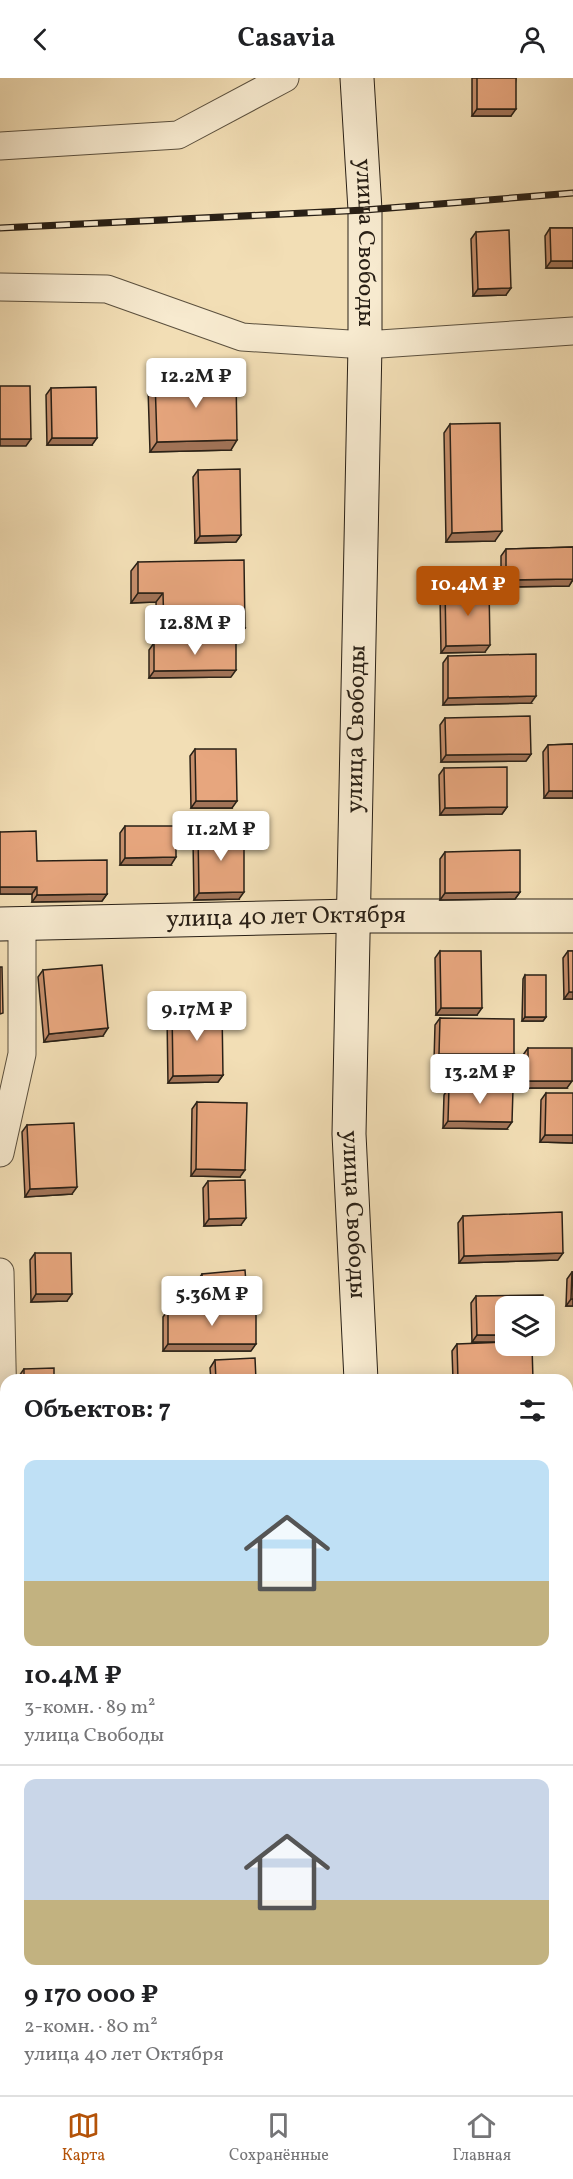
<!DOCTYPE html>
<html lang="ru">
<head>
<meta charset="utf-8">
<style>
  body { margin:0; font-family:Vollkorn,serif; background:#f2f2f2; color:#202124; height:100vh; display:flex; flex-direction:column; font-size:22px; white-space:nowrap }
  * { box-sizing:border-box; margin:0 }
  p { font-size:20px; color:#757577 }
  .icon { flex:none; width:33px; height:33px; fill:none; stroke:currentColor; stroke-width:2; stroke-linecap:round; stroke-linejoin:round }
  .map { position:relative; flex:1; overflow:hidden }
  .side { position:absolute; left:0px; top:1296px; width:573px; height:722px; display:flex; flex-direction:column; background:#fff; border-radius:18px 18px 0 0; box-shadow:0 3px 15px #0003 }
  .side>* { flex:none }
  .fabs { position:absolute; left:495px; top:1218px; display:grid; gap:12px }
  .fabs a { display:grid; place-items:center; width:60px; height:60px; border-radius:12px; background:#fff; box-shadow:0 3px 15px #0003; font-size:30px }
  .price { position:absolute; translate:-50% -51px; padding:0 14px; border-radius:6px; background:#fff; color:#222; font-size:20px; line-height:39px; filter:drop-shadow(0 2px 3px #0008) }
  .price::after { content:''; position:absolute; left:50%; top:36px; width:18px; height:14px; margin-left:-9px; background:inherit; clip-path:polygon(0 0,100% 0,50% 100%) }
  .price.active { background:#b45309; color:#fff }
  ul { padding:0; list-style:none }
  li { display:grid; align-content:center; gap:12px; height:318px; padding:0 24px }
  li+li { border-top:2px solid #e0e0e0 }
  li span { display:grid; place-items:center; height:186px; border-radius:12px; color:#555 }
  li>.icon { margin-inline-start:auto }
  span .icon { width:108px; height:108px; fill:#fffc; stroke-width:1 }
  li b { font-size:26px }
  h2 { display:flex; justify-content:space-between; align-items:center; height:72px; padding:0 24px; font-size:26px }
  header { display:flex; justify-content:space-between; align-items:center; height:78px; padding:0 24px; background:#fff; font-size:27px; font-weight:700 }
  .tabs { display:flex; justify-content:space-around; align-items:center; height:84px; border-top:2px solid #e0e0e0; background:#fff; font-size:16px; color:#757577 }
  .tabs a { display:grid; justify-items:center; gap:3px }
  .tabs .active { color:#b45309 }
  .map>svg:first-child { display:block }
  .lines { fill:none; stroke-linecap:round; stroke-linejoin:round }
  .street-casing { stroke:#5b503e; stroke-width:29 }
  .secondary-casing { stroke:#292016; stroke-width:35 }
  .street { stroke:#f7eacf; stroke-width:27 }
  .secondary { stroke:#f7eacf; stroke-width:33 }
  .rail-casing { stroke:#292016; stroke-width:7 }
  .rail { stroke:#f7eacf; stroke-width:4.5; stroke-dasharray:14; stroke-linecap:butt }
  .wall { fill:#c78f6c; stroke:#292016; stroke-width:1.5 }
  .shaded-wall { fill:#a27458; stroke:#292016; stroke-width:1.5 }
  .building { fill:#e7a67e; stroke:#292016; stroke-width:1.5 }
  .labels { text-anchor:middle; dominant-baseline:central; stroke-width:4.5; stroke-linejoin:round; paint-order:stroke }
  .street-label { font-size:24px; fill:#292016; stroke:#f7eacf }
</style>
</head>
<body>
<header><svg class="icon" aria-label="back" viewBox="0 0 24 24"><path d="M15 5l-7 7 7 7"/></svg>Casavia<svg class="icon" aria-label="person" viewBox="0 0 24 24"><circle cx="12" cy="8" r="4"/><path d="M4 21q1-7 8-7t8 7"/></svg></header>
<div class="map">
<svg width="573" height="2017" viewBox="0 0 573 2017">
  <rect width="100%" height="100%" fill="#f2deb5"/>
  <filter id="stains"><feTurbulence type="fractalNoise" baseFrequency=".00333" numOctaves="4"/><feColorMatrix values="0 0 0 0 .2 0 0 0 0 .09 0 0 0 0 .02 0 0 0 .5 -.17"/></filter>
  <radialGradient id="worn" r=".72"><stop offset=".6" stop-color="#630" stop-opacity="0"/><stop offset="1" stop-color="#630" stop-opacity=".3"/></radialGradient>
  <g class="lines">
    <g class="street-casing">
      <g id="street">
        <polyline points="0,68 178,57 285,0"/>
        <polyline points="0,209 107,211 242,259 365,267 573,253"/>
        <polyline points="0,1075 22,976 22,846"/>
        <polyline points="0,1194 6,1469"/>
        <polyline points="567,1686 573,1686"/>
        <polyline points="0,1722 6,1722"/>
      </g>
    </g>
    <g class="secondary-casing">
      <g id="secondary">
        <path id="s1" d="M 357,0 L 365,132 L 365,267 L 349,1056 L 361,1302"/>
        <path id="s2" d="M 0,846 L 353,838 L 573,838"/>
        <polyline points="397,2012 397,2017"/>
      </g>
    </g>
    <use href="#street" class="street"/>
    <use href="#secondary" class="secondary"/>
    <g class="rail-casing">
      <polyline id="rail" points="0,150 365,132 573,115"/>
    </g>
    <use href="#rail" class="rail"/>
  </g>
  <g class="wall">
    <polygon points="472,0 516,0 511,38 472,38"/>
    <polygon points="550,150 573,150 573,190 546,190 545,158"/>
    <polygon points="476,154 506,217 473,218 471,161"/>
    <polygon points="155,301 231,372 150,374 148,310"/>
    <polygon points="51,310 92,367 47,367 46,317"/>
    <polygon points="450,346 495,463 446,464 444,355"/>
    <polygon points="198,392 241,457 236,464 195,465 193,399"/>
    <polygon points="573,469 573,502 569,508 501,509 501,478 506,471"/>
    <polygon points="138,484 245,550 238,560 157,561 156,524 131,525 131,493"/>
    <polygon points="445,510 485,574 441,575 440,517"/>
    <polygon points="154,565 231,599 149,600 149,572"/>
    <polygon points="448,578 531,625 443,627 443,585"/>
    <polygon points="445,640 531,676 526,683 441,684 440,647"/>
    <polygon points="573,666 573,720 544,720 543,674 548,667"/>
    <polygon points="195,671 232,730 191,730 190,678"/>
    <polygon points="444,690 507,729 502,736 440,737 439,697"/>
    <polygon points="125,748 171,787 120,787 120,755"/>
    <polygon points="0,754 37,783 107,816 102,823 32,824 32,816 0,816"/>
    <polygon points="198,755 239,821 194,822 193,762"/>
    <polygon points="445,774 520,814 515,821 440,822 440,781"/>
    <polygon points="440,873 477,937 436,937 435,880"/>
    <polygon points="568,873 573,873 573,921 564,921 563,880"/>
    <polygon points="43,892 103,958 44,964 38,899"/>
    <polygon points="525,897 546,939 543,943 522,943 523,901"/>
    <polygon points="172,931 223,997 218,1004 168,1005 167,938"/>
    <polygon points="440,940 514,976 509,983 434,983 435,947"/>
    <polygon points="528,970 567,1010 523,1010 523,977"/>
    <polygon points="449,1009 507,1051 443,1050 444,1017"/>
    <polygon points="546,1015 573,1065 540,1064 541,1022"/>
    <polygon points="197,1024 240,1099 191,1098 192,1031"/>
    <polygon points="27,1047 72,1116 25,1119 22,1054"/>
    <polygon points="208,1103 241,1147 204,1148 203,1110"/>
    <polygon points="463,1138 558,1182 459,1185 458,1145"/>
    <polygon points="35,1175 67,1223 31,1224 30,1182"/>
    <polygon points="572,1194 573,1194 573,1228 566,1228 567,1201"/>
    <polygon points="202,1196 244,1221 202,1225 200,1199"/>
    <polygon points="476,1218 506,1264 472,1264 471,1225"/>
    <polygon points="168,1232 251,1273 163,1273 163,1239"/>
    <polygon points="457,1266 533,1302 453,1302 452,1273"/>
    <polygon points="215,1282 256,1302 211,1302 210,1290"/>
    <polygon points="24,1291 54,1302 19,1302 19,1298"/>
    <polygon points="6,1647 6,1695 1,1696 0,1652 3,1648"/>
    <rect x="37" y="2012" width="62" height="5"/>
    <polygon points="230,2012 298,2012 298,2013 295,2017 230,2017"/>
  </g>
  <g class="shaded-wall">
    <polygon points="477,31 516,31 511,38 472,38"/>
    <polygon points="551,183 573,183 573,190 546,190"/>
    <polygon points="511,210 506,217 473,218 478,211"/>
    <polygon points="52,360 97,360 92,367 47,367"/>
    <polygon points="0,361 31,361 26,368 0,368"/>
    <polygon points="237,362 231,372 150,374 157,364"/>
    <polygon points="502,453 495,463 446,464 452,455"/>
    <polygon points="241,457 236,464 195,465 200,458"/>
    <polygon points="573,501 569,508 501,509 506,502"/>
    <polygon points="138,515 163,515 156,524 131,525"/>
    <polygon points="245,550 238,560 157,561 164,551"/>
    <polygon points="490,567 485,574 441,575 446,568"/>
    <polygon points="236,592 231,599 149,600 154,593"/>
    <polygon points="536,618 531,625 443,627 448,620"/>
    <polygon points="531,676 526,683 441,684 446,677"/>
    <polygon points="549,713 573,713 573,720 544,720"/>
    <polygon points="196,723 237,723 232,730 191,730"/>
    <polygon points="507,729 502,736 440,737 445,730"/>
    <polygon points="176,779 171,787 120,787 125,780"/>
    <polygon points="0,809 37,809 32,816 0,816"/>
    <polygon points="244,814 239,821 194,822 199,815"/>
    <polygon points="520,814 515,821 440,822 445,815"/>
    <polygon points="107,816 102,823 32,824 37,817"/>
    <polygon points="569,914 573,914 573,921 564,921"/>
    <polygon points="441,930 482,930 477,937 436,937"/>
    <polygon points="525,939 546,939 543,943 522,943"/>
    <polygon points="108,950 103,958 44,964 49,956"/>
    <polygon points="439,976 514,976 509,983 434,983"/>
    <polygon points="223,997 218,1004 168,1005 173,998"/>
    <polygon points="528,1003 572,1003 567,1010 523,1010"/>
    <polygon points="448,1043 512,1044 507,1051 443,1050"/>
    <polygon points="545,1057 573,1057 573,1065 540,1064"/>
    <polygon points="196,1091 245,1092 240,1099 191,1098"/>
    <polygon points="77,1109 72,1116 25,1119 30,1111"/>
    <polygon points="246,1140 241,1147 204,1148 209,1141"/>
    <polygon points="563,1175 558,1182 459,1185 464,1178"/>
    <polygon points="36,1216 72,1216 67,1223 31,1224"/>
    <polygon points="247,1217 244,1221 202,1225 204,1221"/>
    <polygon points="571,1221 573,1221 573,1228 566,1228"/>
    <polygon points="477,1257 506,1257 506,1264 472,1264"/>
    <polygon points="168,1266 256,1266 251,1273 163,1273"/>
    <rect x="567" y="1427" width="6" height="7"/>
    <rect x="567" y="1584" width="6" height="7"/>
    <polygon points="6,1688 6,1695 1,1696"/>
    <polygon points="235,2013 298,2013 295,2017 232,2017"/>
  </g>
  <g class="building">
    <rect x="477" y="0" width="39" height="31"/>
    <polygon points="550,150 573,150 573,183 551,183"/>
    <polygon points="509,152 511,210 478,211 476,154"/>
    <polygon points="236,298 237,362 157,364 155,301"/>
    <polygon points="0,308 30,308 31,361 0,361"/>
    <polygon points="96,309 97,360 52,360 51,310"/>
    <polygon points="500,345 502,453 452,455 450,346"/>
    <polygon points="240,391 241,457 200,458 198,392"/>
    <polygon points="573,469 573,501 506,502 506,471"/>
    <polygon points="244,482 245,550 164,551 163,515 138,515 138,484"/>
    <polygon points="489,509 490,567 446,568 445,510"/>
    <polygon points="236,564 236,592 154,593 154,565"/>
    <polygon points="536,576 536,618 448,620 448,578"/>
    <polygon points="530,638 531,676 446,677 445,640"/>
    <polygon points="573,666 573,713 549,713 548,667"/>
    <polygon points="195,671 236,671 237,723 196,723"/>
    <polygon points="507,689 507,729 445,730 444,690"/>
    <polygon points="125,748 176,748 176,779 125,780"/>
    <polygon points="36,753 37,783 107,782 107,816 37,817 37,809 0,809 0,754"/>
    <polygon points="244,754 244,814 199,815 198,755"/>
    <polygon points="520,772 520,814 445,815 445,774"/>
    <polygon points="440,873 481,873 482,930 441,930"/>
    <polygon points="568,873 573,873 573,914 569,914"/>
    <polygon points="102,887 108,950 49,956 43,892"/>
    <polygon points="0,889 2,889 3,935 0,936"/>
    <rect x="525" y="897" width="21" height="42"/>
    <polygon points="172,931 222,931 223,997 173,998"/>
    <polygon points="440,940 514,941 514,976 439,976"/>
    <rect x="528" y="970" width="44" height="33"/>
    <polygon points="449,1009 513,1011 512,1044 448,1043"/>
    <polygon points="546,1015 573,1015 573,1057 545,1057"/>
    <polygon points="197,1024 247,1025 245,1092 196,1091"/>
    <polygon points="74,1045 77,1109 30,1111 27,1047"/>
    <polygon points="245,1102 246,1140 209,1141 208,1103"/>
    <polygon points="562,1134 563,1175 464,1178 463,1138"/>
    <polygon points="35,1175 71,1175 72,1216 36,1216"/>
    <polygon points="245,1192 247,1217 204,1221 202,1196"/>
    <polygon points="572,1194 573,1194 573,1221 571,1221"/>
    <polygon points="543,1217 543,1228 506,1228 506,1257 477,1257 476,1218"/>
    <rect x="168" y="1232" width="88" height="34"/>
    <polygon points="506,1264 506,1268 532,1268 533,1302 458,1302 457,1266"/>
    <polygon points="255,1280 256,1302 216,1302 215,1282"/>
    <polygon points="54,1290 54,1302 24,1302 24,1291"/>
    <rect x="567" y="1384" width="6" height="43"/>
    <rect x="567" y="1563" width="6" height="21"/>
    <polygon points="6,1647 6,1688 3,1648"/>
    <rect x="44" y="2012" width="55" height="5"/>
    <rect x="235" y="2012" width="63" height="1"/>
    <polygon points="530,2014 531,2017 497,2017"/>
  </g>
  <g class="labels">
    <g class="street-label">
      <text stroke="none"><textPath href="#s1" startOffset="165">улица Свободы</textPath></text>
      <text transform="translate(357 651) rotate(-89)">улица Свободы</text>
      <text stroke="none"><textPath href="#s2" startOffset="286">улица 40 лет Октября</textPath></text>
      <text stroke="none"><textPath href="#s1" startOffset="1137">улица Свободы</textPath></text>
    </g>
  </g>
  <rect width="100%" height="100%" filter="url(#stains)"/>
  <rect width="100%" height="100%" fill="url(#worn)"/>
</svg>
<div class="fabs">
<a><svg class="icon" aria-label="layers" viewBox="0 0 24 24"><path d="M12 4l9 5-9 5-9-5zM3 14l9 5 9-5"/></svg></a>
</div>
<b class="price" style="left:196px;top:331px">12.2M ₽</b>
<b class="price active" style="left:468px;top:539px">10.4M ₽</b>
<b class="price" style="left:195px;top:578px">12.8M ₽</b>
<b class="price" style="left:221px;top:784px">11.2M ₽</b>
<b class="price" style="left:197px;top:964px">9.17M ₽</b>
<b class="price" style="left:480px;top:1027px">13.2M ₽</b>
<b class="price" style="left:212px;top:1249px">5.36M ₽</b>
<section class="side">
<h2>Объектов: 7<svg class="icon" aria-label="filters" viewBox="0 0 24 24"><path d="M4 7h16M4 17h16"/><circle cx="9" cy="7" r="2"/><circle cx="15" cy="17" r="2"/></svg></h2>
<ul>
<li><span style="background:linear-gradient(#bfe0f5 65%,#c2b280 0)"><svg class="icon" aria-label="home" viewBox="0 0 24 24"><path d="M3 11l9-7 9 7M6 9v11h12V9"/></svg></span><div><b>10.4M ₽</b><p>3-комн. · 89 m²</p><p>улица Свободы</p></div></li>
<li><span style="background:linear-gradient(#c9d6e8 65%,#c2b280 0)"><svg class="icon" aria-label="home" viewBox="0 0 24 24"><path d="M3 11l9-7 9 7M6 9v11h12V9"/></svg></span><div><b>9 170 000 ₽</b><p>2-комн. · 80 m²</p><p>улица 40 лет Октября</p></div></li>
</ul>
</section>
</div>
<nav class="tabs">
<a class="active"><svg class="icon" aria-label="map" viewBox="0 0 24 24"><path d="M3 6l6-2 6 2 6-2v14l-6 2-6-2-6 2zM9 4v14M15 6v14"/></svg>Карта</a>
<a><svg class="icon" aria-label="saved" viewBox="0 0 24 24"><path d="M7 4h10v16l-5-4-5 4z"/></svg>Сохранённые</a>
<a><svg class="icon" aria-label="home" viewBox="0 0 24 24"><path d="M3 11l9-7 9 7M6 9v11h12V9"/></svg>Главная</a>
</nav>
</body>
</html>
